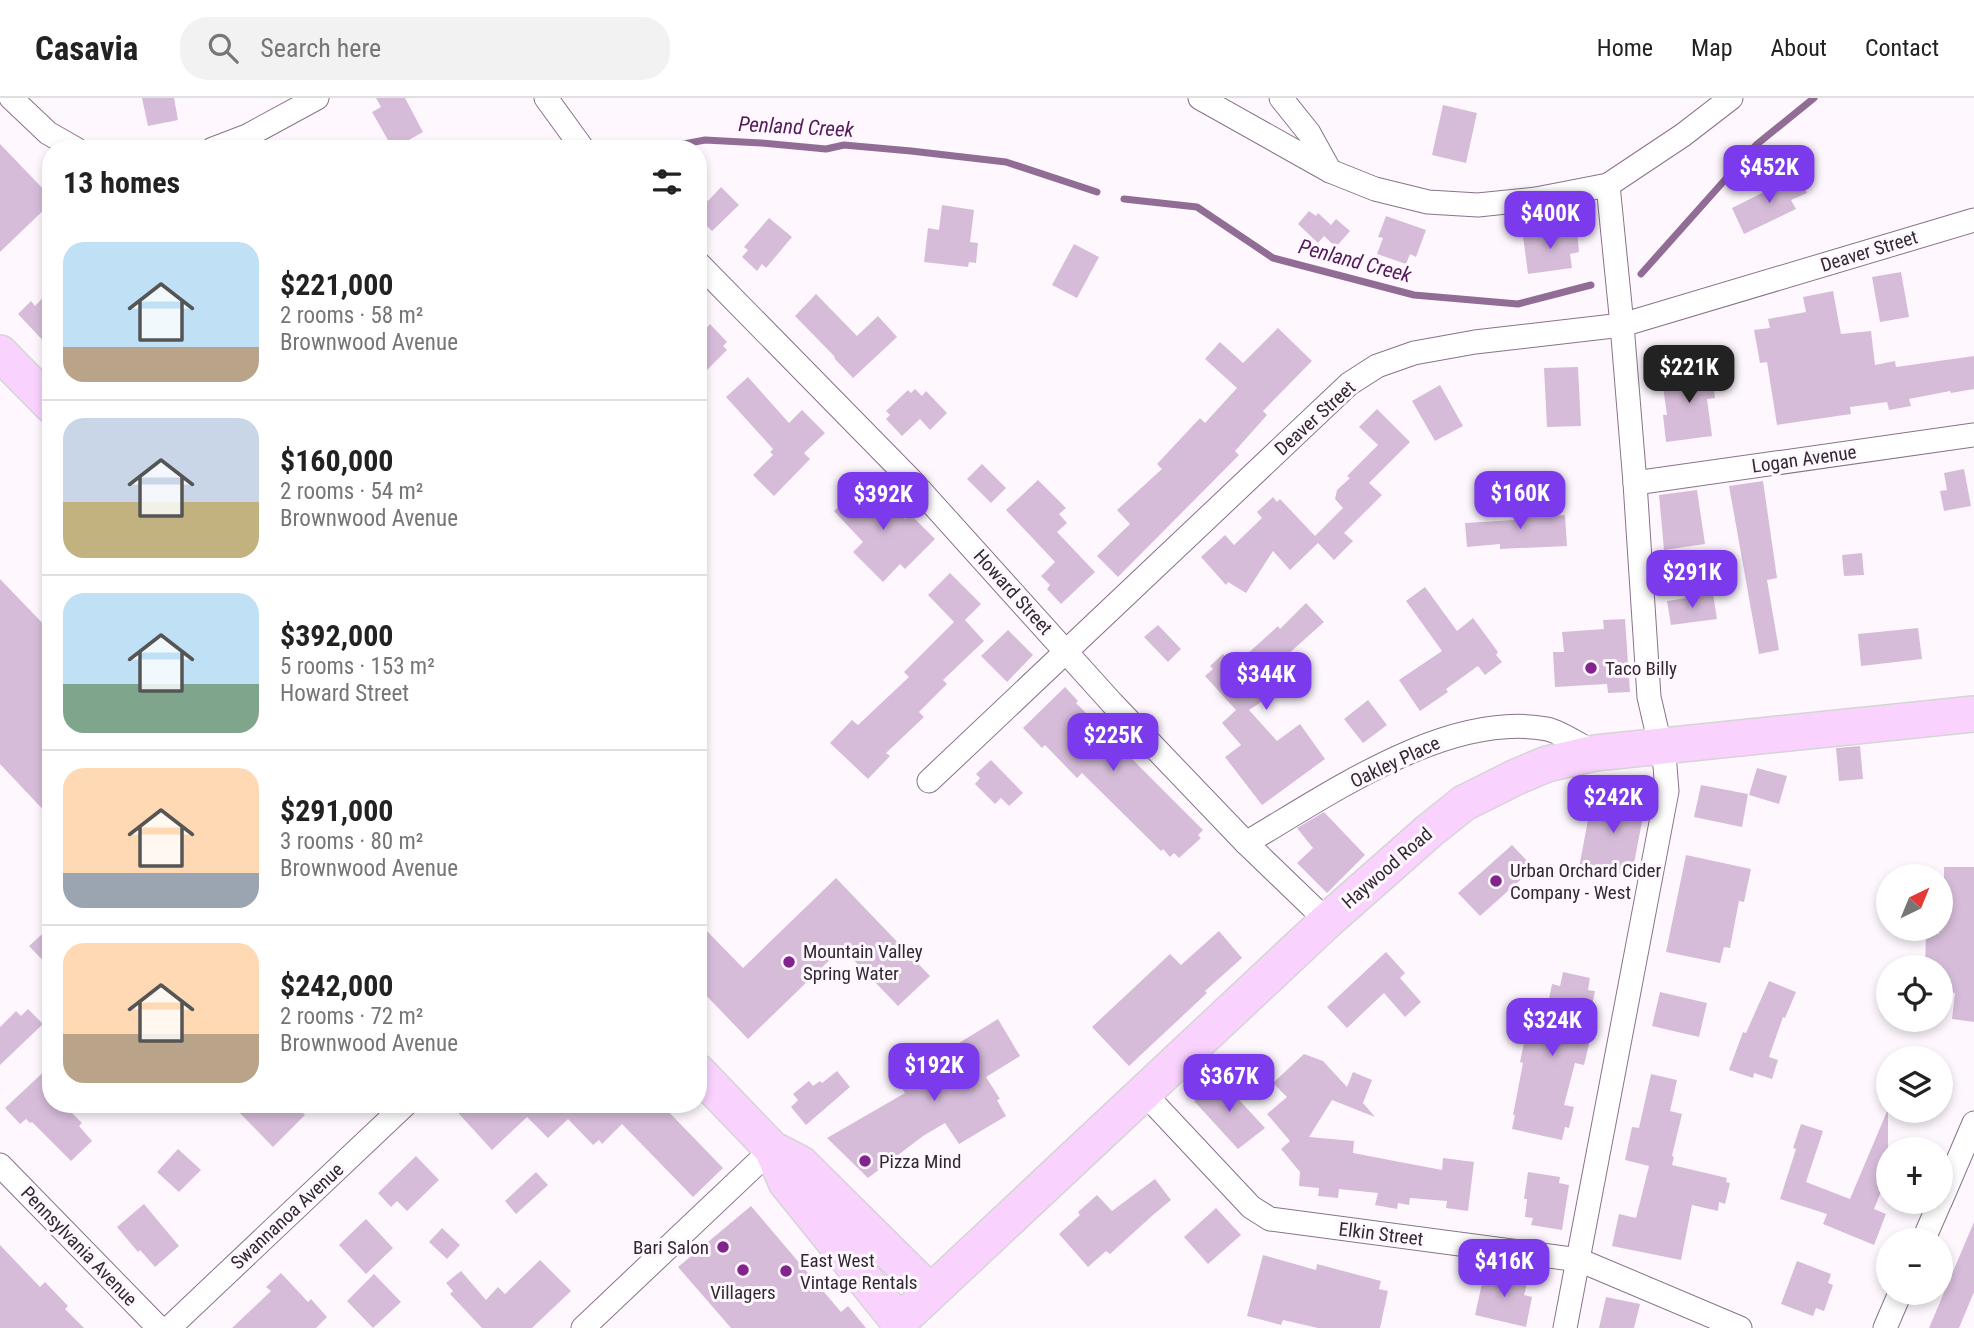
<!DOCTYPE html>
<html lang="en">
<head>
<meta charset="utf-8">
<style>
  body { margin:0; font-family:"Roboto Condensed",sans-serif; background:#f2f2f2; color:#222; height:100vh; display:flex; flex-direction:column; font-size:26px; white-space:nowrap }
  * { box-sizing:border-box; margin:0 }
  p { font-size:23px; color:#767676 }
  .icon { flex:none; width:38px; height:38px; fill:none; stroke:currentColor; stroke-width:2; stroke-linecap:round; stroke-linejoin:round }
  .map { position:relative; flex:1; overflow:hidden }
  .panel { position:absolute; left:42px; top:42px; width:665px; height:973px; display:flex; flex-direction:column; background:#fff; border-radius:28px; box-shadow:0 4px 10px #0003 }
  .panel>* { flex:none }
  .needle { width:46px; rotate:43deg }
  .fabs { position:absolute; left:1876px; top:766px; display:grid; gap:14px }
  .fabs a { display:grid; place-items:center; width:77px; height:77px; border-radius:50%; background:#fff; box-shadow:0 4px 10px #0003; font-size:35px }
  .price { position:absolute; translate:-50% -60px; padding:0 16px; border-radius:14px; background:#7c3aed; color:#fff; font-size:23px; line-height:46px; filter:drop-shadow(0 2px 4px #0008) }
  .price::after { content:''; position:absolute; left:50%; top:42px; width:21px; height:16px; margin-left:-10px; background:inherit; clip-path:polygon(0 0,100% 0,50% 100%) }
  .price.current { background:#222; color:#fff }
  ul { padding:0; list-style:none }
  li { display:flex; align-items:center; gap:21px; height:175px; padding:0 21px }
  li+li { border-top:2px solid #e0e0e0 }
  li span { display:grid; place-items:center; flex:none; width:196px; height:140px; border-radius:21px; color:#555 }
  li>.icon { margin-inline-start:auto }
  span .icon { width:84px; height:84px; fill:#fffc; stroke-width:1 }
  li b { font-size:30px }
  h2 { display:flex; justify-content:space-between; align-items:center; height:84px; padding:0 21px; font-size:30px }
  header { display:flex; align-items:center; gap:42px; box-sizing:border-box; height:98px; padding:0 35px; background:#fff; border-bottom:2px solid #e0e0e0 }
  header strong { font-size:33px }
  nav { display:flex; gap:38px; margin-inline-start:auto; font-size:24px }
  .search { width:490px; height:63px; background:#f2f2f2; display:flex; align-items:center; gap:18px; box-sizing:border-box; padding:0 24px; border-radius:28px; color:#767676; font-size:26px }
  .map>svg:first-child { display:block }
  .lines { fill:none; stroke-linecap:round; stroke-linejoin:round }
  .stream { stroke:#916d96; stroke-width:7 }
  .building { fill:#d6bcd9 }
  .street-casing { stroke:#89728c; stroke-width:25 }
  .primary-casing { stroke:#d6d4d6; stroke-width:38 }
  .street { stroke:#fff; stroke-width:23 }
  .primary { stroke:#f9d3fe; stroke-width:35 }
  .poi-dot { fill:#82238e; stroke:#fef8fe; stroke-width:2.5 }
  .labels { text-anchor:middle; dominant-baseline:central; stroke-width:6; stroke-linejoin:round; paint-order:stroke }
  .street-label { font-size:19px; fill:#322833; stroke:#fef8fe }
  .poi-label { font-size:19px; fill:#322833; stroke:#fef8fe; text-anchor:start }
  .water-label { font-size:21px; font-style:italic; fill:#531a5a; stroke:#fef8fe }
</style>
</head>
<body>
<header>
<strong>Casavia</strong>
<div class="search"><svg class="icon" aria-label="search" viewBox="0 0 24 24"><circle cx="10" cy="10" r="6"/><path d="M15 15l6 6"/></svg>Search here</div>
<nav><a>Home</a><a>Map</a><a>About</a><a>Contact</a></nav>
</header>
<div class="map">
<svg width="1974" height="1230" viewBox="0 0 1974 1230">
  <rect width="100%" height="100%" fill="#fef8fe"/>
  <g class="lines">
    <g class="stream">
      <polyline points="657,51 705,42 761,45 826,51 844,47 911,53 1006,64 1097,94"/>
      <polyline points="1124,101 1197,109 1273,160 1414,197 1518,206 1591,187"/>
      <polyline points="1641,176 1756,47 1814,0"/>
    </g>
  </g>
  <g class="building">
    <polygon points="142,0 174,0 178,22 148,28"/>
    <polygon points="376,0 405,0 423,34 393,51 372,14 381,9"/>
    <polygon points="1443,7 1477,15 1466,65 1432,57"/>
    <polygon points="0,46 51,99 51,105 0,154"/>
    <polygon points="1798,77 1807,95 1791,102 1796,111 1744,136 1732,110"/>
    <polygon points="721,89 739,107 712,133 698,119 698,94 708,103"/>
    <polygon points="942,107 974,112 970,144 978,145 976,165 969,164 968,169 924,164 928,130 939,132"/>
    <polygon points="1309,113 1316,118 1318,115 1331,127 1336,121 1350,133 1336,149 1324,138 1318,145 1298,126"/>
    <polygon points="1386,118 1426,132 1416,159 1410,156 1406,166 1377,156 1383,140 1378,139"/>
    <polygon points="769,120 792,139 766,170 762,166 757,173 742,159 748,152 744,149"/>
    <polygon points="1577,131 1579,154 1570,156 1572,170 1528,176 1523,138"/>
    <polygon points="1074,146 1099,159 1077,200 1052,187"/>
    <polygon points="1901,174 1909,219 1880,224 1872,179"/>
    <polygon points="51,191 51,251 18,216 31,203 35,208"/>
    <polygon points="1833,193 1841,236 1871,233 1875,267 1895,263 1896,269 1974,258 1974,291 1951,295 1950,293 1909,301 1911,308 1889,312 1887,304 1850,309 1851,316 1777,327 1767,264 1760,265 1754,232 1770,230 1768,221 1806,214 1803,199"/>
    <polygon points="816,196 857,238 878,218 897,239 853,280 834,260 835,259 795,218"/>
    <polygon points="710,226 727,244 723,248 727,252 698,281 698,239"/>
    <polygon points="1278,230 1312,263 1263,313 1267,317 1235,353 1239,357 1118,479 1097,458 1130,426 1117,412 1162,371 1157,366 1200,320 1205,325 1237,290 1205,261 1220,244 1243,265"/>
    <polygon points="1578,269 1581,328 1547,329 1544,270"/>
    <polygon points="1711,269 1715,300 1707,301 1712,338 1666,344 1663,317 1667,317 1663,289 1672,287 1670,275"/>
    <polygon points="748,279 789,325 802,312 825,335 804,355 810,361 774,398 753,377 773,357 770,354 773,351 726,299"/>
    <polygon points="1440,287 1463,328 1435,343 1412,303"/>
    <polygon points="915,291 922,298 926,293 947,315 930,332 920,321 902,338 886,321 890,317 886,313 908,292 911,295"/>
    <polygon points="1377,311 1410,344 1369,385 1382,397 1344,435 1353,443 1334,462 1318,445 1290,472 1273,453 1246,495 1228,484 1226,487 1201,459 1225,437 1234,447 1262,420 1257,414 1273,399 1277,404 1280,401 1315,438 1343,410 1335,401 1337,392 1350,380 1347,378 1378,347 1359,329"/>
    <polygon points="982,366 1006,390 991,405 967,381"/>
    <polygon points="1964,371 1971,408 1944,413 1940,393 1947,392 1944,375"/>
    <polygon points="867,382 905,421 910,416 935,441 905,471 900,466 883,484 853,454 863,444 834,413"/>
    <polygon points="1038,382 1066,410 1059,416 1067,425 1057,434 1095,474 1061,506 1047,491 1050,487 1041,478 1055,464 1006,412"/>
    <polygon points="1763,383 1777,480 1767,482 1779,552 1759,556 1729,388"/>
    <polygon points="1697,392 1705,446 1664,452 1659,397"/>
    <polygon points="1540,407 1541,419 1565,417 1567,448 1500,451 1500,446 1467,449 1465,425 1515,422 1515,409"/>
    <polygon points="1862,455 1864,477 1844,478 1842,457"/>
    <polygon points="950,475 981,506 965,522 984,543 943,582 947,586 919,614 924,619 886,655 890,658 868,681 830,645 852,622 858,627 909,579 904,574 954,524 928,497"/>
    <polygon points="0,481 51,534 51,720 0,666"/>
    <polygon points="1425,489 1457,533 1473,520 1498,554 1496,557 1502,564 1485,577 1478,568 1446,591 1448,594 1420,613 1399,582 1442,553 1406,503"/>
    <polygon points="1713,496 1717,521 1671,527 1667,503"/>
    <polygon points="1306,505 1324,524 1267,575 1278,593 1249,612 1277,643 1300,626 1325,661 1262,707 1225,659 1241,647 1222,625 1236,612 1205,578 1213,571 1210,568 1223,556 1234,568 1278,528 1280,531"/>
    <polygon points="1625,521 1630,594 1608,595 1607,586 1555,589 1553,554 1564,554 1562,534 1604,531 1603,522"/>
    <polygon points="1158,527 1181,551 1168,564 1144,539"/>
    <polygon points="1918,530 1922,561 1861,568 1858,536"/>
    <polygon points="1008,532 1033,557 1007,584 981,558"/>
    <polygon points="1065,589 1078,603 1076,605 1203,732 1198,737 1201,740 1179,760 1174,755 1170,759 1163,751 1161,753 1082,675 1077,680 1045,647 1042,650 1023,630"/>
    <polygon points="1368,602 1387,627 1363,645 1344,621"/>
    <polygon points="1860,648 1863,681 1839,683 1836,650"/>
    <polygon points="991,662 1023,695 1009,708 1001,700 995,706 975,686 980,680 976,676"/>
    <polygon points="1757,670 1787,678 1779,706 1749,697"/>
    <polygon points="1701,687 1748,696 1742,729 1694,719"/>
    <polygon points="1647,697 1632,776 1578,775 1592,701"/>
    <polygon points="1324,714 1365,757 1327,795 1297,765 1313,750 1297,730"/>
    <polygon points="1512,747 1534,770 1480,818 1458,795"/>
    <polygon points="1686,757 1751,771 1744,804 1739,803 1730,850 1724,849 1720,865 1666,854"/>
    <polygon points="1944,769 1974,769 1974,924 1952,921 1955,895 1941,893 1941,870 1925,870 1926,835 1939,836 1939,831 1941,831 1941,820 1944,820"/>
    <polygon points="836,780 930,878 898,908 842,850 748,941 698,889 698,824 743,870"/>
    <polygon points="51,828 51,871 29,848"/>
    <polygon points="1219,833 1242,860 1205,893 1207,895 1129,968 1092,929 1170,856 1181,867"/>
    <polygon points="1386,854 1405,875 1400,880 1421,904 1405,919 1384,895 1347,930 1327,909"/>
    <polygon points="1563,874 1590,880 1588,892 1595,893 1586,937 1591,938 1584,967 1575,965 1564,1007 1574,1009 1569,1030 1565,1029 1562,1042 1512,1031 1515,1017 1513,1017 1523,965 1520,964 1525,940 1509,936 1514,918 1544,926 1552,886 1560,888"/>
    <polygon points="1769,883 1796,894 1785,920 1783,919 1769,959 1778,962 1772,981 1754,975 1753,980 1729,972 1743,934 1746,935"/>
    <polygon points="1660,894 1707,905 1699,939 1652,928"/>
    <polygon points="28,911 43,926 0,967 0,929 16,913 21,918"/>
    <polygon points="998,921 1020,958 986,979 1000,1001 997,1002 1006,1018 959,1046 945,1025 923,1038 868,1080 827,1040 905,995 901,989 937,968 933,961"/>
    <polygon points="1304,956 1323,963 1347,989 1353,974 1372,982 1363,1005 1375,1019 1332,1002 1309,1039 1354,1043 1353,1055 1442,1072 1443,1060 1474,1064 1468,1113 1446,1110 1447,1103 1410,1100 1409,1107 1398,1105 1397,1111 1375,1107 1378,1095 1339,1091 1338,1100 1318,1098 1319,1090 1299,1088 1300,1074 1281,1051 1290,1043 1267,1016 1287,999 1273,985"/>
    <polygon points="51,967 51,1006 63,1006 82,1025 79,1028 92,1043 71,1063 32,1024 30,1025 26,1021 20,1026 5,1010"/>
    <polygon points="837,973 850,989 806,1027 791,1009 798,1002 793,996 809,983 813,988 820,983 822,985"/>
    <polygon points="1651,976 1677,982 1670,1013 1682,1016 1672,1058 1674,1059 1672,1067 1727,1080 1726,1084 1730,1085 1725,1106 1719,1104 1718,1113 1692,1107 1681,1162 1612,1148 1619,1116 1636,1120 1649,1068 1625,1062 1632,1029 1639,1030"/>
    <polygon points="1219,980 1265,1030 1238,1051 1194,1003"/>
    <polygon points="231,1006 294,1006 305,1017 273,1049"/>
    <polygon points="450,1006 661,1006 723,1070 693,1099 622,1026 602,1046 599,1042 593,1047 568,1021 548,1040 527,1019 492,1052"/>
    <polygon points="1888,1011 1888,1077 1874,1111 1886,1116 1874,1147 1823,1126 1827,1116 1780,1101 1796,1051 1793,1050 1801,1026 1823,1033 1806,1084 1850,1101"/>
    <polygon points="178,1051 201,1072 179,1094 157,1074"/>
    <polygon points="416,1058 439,1082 407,1113 397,1103 391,1109 378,1095"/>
    <polygon points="536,1074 548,1087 516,1116 505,1103"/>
    <polygon points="1528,1074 1560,1079 1559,1085 1569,1087 1562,1132 1531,1127 1533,1120 1525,1119 1527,1101 1524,1101"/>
    <polygon points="1155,1081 1171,1102 1153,1117 1110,1156 1106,1153 1088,1169 1059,1136 1080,1117 1078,1114 1097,1097 1112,1113"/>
    <polygon points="144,1106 179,1148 155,1169 140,1152 138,1154 117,1129"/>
    <polygon points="751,1108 841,1214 848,1208 866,1230 731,1230 678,1169"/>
    <polygon points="1216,1110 1241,1137 1208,1166 1184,1139"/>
    <polygon points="366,1121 393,1150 366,1176 339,1147"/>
    <polygon points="1974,1124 1974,1194 1959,1230 1929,1230"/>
    <polygon points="442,1130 460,1147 447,1161 429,1144"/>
    <polygon points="0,1147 40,1189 45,1184 68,1208 65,1211 84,1230 0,1230"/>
    <polygon points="1263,1157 1316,1172 1317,1166 1381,1183 1379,1191 1388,1193 1380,1230 1318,1230 1283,1222 1281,1227 1247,1218"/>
    <polygon points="540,1162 571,1193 532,1230 482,1230 450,1196 453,1193 446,1185 461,1173 486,1202 498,1189 505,1196"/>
    <polygon points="1797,1163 1831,1176 1828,1185 1833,1187 1824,1213 1816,1210 1813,1218 1781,1206"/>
    <polygon points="1485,1172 1528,1182 1524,1197 1532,1199 1526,1229 1475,1217"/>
    <polygon points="281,1175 308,1204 311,1201 327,1219 316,1230 232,1230 271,1193 266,1189"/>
    <polygon points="374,1176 401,1204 373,1230 347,1203"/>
    <polygon points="1606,1199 1640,1206 1634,1230 1599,1230"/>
  </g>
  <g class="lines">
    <g class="street-casing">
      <g id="street">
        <polyline points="11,0 48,35 76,51"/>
        <polyline points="546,0 583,51"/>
        <polyline points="1200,0 1330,73 1375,91 1428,104 1478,107 1536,101 1608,87 1683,37 1731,0"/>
        <polyline points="1281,0 1309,35 1330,73"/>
        <polyline points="213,51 247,38 317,0"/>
        <polyline points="698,165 911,382 1112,605 1246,745 1327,823"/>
        <polyline points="1635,385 1974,337"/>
        <polyline points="929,683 1349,286 1377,268 1414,255 1475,244 1622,227 1974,122"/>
        <path d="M 1246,745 C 1328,697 1448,612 1547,631 C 1561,634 1581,648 1595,655"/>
        <polyline points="1144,995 1251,1109 1270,1121 1579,1162 1740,1230"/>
        <polyline points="0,1067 159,1230"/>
        <polyline points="1941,1102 1974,1025"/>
        <polyline points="1923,1143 1940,1104"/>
        <polyline points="169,1230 406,1006"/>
        <polyline points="583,1230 772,1051"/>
        <polyline points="1565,1230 1667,693 1665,668 1649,599 1635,385 1622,227 1608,87"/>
        <polyline points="1885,1230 1900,1195"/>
      </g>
    </g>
    <g class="primary-casing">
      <g id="primary">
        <polyline points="0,255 51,307"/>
        <polyline points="698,974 772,1051 801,1066 930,1194"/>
        <polyline points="772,1051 786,1084 899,1224 1327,823 1429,733 1464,705 1516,679 1547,666 1595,655 1974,616"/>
      </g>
    </g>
    <use href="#street" class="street"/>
    <use href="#primary" class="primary"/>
  </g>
  <g class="poi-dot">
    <circle cx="1591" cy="570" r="7"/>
    <circle cx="1496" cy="783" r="7"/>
    <circle cx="789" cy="864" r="7"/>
    <circle cx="865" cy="1063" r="7"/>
    <circle cx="723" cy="1149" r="7"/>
    <circle cx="743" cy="1172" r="7"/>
    <circle cx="786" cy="1173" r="7"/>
  </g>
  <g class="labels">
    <g class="street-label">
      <text transform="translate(1869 153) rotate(-17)">Deaver Street</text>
      <text transform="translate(1315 320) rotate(-42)">Deaver Street</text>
      <text transform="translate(1804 361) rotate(-8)">Logan Avenue</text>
      <text transform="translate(1013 494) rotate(48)">Howard Street</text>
      <text transform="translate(1395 664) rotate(-25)">Oakley Place</text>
      <text transform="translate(1387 770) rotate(-41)">Haywood Road</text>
      <text transform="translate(287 1118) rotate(-43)">Swannanoa Avenue</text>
      <text transform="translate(1381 1136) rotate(7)">Elkin Street</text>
      <text transform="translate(79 1148) rotate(46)">Pennsylvania Avenue</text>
    </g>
    <g class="poi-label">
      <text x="1605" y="570">Taco Billy</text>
      <text x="1510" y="772">Urban Orchard Cider<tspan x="1510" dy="22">Company - West</tspan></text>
      <text x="803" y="853">Mountain Valley<tspan x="803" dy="22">Spring Water</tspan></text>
      <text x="879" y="1063">Pizza Mind</text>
      <text x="709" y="1149" text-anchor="end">Bari Salon</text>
      <text x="800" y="1162">East West<tspan x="800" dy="22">Vintage Rentals</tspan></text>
      <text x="743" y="1194" text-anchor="middle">Villagers</text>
    </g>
    <g class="water-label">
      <text transform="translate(796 29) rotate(3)">Penland Creek</text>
      <text transform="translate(1355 163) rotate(15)">Penland Creek</text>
    </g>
  </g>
</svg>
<div class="fabs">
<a><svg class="needle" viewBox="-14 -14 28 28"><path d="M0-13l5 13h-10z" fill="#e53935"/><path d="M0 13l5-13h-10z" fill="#767676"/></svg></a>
<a><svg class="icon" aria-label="locate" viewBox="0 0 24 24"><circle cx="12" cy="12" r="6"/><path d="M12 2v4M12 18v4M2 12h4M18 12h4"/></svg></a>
<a><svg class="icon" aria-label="layers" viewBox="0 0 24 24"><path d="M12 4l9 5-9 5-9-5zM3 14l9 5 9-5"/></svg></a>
<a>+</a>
<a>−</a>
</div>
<b class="price" style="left:1769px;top:107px">$452K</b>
<b class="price" style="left:1550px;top:153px">$400K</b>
<b class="price current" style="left:1689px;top:307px">$221K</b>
<b class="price" style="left:1520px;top:433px">$160K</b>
<b class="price" style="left:883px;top:434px">$392K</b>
<b class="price" style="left:1692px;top:512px">$291K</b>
<b class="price" style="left:1266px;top:614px">$344K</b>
<b class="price" style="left:1113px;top:675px">$225K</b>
<b class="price" style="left:1613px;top:737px">$242K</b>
<b class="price" style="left:1552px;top:960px">$324K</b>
<b class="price" style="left:934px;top:1005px">$192K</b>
<b class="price" style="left:1229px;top:1016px">$367K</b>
<b class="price" style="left:1504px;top:1201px">$416K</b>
<section class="panel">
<h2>13 homes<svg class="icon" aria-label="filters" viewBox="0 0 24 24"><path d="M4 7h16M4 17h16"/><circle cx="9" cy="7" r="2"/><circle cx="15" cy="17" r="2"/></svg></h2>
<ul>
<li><span style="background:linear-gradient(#bfe0f5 75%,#b9a48a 0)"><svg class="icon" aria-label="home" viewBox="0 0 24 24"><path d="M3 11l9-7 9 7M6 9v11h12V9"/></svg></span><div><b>$221,000</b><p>2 rooms · 58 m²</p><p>Brownwood Avenue</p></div></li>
<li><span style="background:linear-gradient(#c9d6e8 60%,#c2b280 0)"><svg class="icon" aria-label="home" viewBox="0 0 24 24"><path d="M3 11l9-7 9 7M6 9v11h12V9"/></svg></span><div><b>$160,000</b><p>2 rooms · 54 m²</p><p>Brownwood Avenue</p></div></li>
<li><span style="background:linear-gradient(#bfe0f5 65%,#7fa58c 0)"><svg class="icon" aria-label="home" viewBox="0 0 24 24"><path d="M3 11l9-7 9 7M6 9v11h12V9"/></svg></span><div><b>$392,000</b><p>5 rooms · 153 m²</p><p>Howard Street</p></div></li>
<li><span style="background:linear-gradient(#ffd9b3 75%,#9aa5b1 0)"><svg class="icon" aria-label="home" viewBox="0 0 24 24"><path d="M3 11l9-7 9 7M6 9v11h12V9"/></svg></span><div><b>$291,000</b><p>3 rooms · 80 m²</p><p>Brownwood Avenue</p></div></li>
<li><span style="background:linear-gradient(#ffd9b3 65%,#b9a48a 0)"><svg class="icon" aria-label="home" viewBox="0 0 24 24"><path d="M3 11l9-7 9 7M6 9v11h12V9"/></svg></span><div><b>$242,000</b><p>2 rooms · 72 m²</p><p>Brownwood Avenue</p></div></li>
</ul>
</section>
</div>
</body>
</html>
